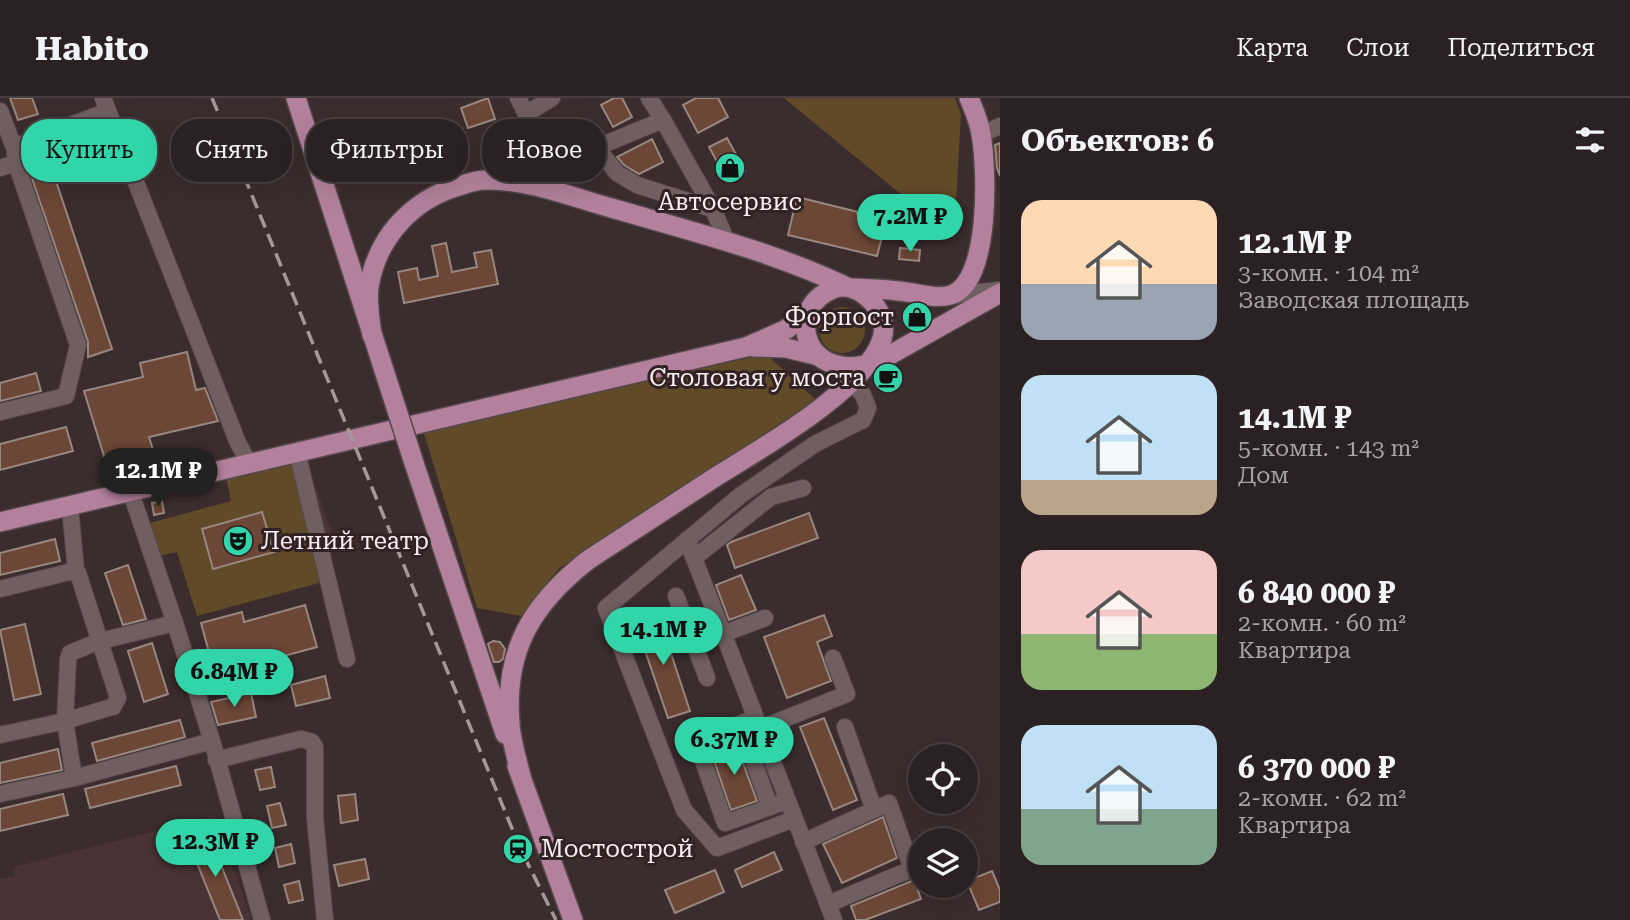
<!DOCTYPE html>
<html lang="ru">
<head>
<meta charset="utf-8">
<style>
  body { margin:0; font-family:"Roboto Serif",serif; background:#382e2f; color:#f1f3f6; height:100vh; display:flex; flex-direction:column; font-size:26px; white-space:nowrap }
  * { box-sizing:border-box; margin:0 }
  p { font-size:23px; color:#a6a3a5 }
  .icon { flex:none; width:38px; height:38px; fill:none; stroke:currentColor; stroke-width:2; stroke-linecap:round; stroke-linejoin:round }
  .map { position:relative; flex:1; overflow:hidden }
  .drawer { display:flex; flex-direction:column; background:#2c2122; width:630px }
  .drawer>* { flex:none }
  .guide { position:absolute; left:21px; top:21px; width:665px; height:63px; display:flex; gap:14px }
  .controls { position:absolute; left:908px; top:646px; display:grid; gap:14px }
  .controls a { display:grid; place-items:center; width:70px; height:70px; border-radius:50%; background:#2c2122; box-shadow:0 7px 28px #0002,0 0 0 2px #483e40; font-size:35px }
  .price { position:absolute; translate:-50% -60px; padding:0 16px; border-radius:24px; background:#32d4a9; color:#111; font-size:23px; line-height:46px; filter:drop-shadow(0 2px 4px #0008) }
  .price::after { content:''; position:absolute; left:50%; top:42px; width:21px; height:16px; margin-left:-10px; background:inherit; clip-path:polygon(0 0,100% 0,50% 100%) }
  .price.current { background:#222; color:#fff }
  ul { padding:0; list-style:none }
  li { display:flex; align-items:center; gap:21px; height:175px; padding:0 21px }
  li span { display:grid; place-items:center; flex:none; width:196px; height:140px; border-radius:21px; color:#555 }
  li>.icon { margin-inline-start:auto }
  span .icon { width:84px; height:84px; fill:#fffc; stroke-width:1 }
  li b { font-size:30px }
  h2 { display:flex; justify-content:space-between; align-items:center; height:84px; padding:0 21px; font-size:30px }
  .chip { padding:0 24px; border-radius:28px; background:#2c2122; box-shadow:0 7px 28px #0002,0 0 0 2px #483e40; font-size:24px; line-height:63px }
  .chip.current { background:#32d4a9; color:#111 }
  header { display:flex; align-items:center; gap:42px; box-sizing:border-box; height:98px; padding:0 35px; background:#2c2122; border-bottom:2px solid #483e40 }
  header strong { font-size:33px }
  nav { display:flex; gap:38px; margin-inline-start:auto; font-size:24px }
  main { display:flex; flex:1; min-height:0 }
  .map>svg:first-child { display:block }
  .built { fill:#493335 }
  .green { fill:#614a28 }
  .building { fill:#6c4636; stroke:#978780; stroke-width:2 }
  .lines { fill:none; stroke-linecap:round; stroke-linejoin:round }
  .minor-casing { stroke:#55484a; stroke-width:18 }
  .major-casing { stroke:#55484a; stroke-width:22 }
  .minor { stroke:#705f60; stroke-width:16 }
  .major { stroke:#b3819d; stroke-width:19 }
  .rail { stroke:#a49899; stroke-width:3.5; stroke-dasharray:14 7; stroke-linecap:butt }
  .major-bridge-casing { stroke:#55484a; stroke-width:22; stroke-linecap:butt }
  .major-bridge { stroke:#b3819d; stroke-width:19 }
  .labels { text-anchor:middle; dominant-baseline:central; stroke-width:6; stroke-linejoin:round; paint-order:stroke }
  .poi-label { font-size:24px; fill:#f8eeef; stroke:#312224; text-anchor:end }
</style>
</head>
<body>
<header>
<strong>Habito</strong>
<nav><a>Карта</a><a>Слои</a><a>Поделиться</a></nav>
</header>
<main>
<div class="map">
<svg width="1000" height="822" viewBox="0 0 1000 822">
  <rect width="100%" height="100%" fill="#3b2c2d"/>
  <g class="built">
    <polygon points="316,389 332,435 320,439 305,392"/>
    <polygon points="215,718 252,822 0,822 0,781 15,778 13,769"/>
  </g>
  <g class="green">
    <polygon points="784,0 955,0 961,16 954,140"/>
    <circle cx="842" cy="232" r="23"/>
    <polygon points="766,256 816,302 558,471 521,518 477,510 423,332"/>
    <polygon points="291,364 323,484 197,518 177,454 159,458 150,425 231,403 226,379"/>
  </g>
  <g class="building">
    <polygon points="10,0 32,0 38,16 18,22"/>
    <polygon points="488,0 495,21 468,30 461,10"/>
    <polygon points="614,0 622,0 632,19 613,29 601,7"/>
    <polygon points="696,0 718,0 728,19 698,35 683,7"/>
    <polygon points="727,40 745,73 727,82 709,49"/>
    <polygon points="652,41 663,64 639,76 624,67 617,59"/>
    <polygon points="1000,45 1000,78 997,70 995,47"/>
    <polygon points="45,50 112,251 88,259 88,244 26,63 26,56"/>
    <polygon points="797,99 858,114 857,116 874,129 884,131 877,158 788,137"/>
    <polygon points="446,145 452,174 477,169 474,155 491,152 498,186 404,205 398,174 417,170 419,182 438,178 432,148"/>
    <polygon points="900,150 920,152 919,163 899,161"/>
    <polygon points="922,212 925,220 911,226 908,217"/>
    <polygon points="187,254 196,292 205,290 218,323 149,339 154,355 107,368 84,293 143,279 140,265"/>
    <polygon points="36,275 41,293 0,303 0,285"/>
    <polygon points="66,329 73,353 0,372 0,346"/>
    <polygon points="162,403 164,415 154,417 152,405"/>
    <polygon points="262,414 274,454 213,471 202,431"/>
    <polygon points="809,415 818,440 735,470 727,447 731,444"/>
    <polygon points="55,441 60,463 0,477 0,455"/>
    <polygon points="128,467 146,521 123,527 105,475"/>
    <polygon points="741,477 756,512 729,522 716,487"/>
    <polygon points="305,507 317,549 221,575 219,567 213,569 201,525 242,514 244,524"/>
    <polygon points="824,517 832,538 817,544 831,583 787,600 764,539"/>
    <polygon points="659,519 690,613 668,620 636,526"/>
    <polygon points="25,526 41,596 14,602 0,532"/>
    <polygon points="493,543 500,544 505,551 503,561 499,564 494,564 488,546"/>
    <polygon points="152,545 168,596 144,604 128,553"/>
    <polygon points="325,578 330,600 296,608 291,587"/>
    <polygon points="251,595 256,619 218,627 211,604"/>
    <polygon points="824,620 857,702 833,712 800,629"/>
    <polygon points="180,622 185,639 97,663 92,645"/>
    <polygon points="736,646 757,703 731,712 711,654"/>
    <polygon points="58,651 62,672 0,685 0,665"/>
    <polygon points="176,668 181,687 90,710 85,691"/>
    <polygon points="271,669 275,689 260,692 255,672"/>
    <polygon points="63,696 68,717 0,733 0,711"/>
    <polygon points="355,696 358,722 341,725 338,698"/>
    <polygon points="280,705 286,727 272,730 267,708"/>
    <polygon points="883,719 897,760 842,785 823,746"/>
    <polygon points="209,737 243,822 220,822 189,745"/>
    <polygon points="291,746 295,765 279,769 275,750"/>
    <polygon points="774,754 782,772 742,789 735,772"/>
    <polygon points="365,761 369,781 339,788 334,767"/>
    <polygon points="715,772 724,794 675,815 665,792"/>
    <polygon points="992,773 1000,792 1000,804 979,812 967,783"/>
    <polygon points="914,782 921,801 865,822 856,822 851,808"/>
    <polygon points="299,783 303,802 289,805 284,787"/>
  </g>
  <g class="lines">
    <g class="minor-casing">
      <g id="minor">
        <polyline points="103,0 238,345 249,365"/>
        <polyline points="518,0 526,16 552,0"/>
        <polyline points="649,0 663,22"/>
        <polyline points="0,13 14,49 108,13"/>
        <polyline points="526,16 549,69 547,79"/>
        <polyline points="982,36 1000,28"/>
        <polyline points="597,50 617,75 637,87 713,111"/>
        <polyline points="549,69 663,22 713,111 727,144"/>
        <polyline points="0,70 16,65 15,55"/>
        <polyline points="947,198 998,192"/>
        <polyline points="0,314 66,298 78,247 16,65"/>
        <polyline points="297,354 347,561"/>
        <polyline points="131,395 175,525 212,643 262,822"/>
        <polyline points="70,409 76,473"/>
        <polyline points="687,442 834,822"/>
        <polyline points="694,460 771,399 803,390"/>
        <polyline points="0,491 69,474 78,475 118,600 113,609 108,610 65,623 0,637"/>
        <polyline points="676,498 707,580"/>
        <polyline points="694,547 765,520"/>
        <polyline points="755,620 696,643 725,725 787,703"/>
        <polyline points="740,626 770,709"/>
        <polyline points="845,629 874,712"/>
        <polyline points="759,631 847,596 833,560"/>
        <polyline points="216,662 301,641 312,644 315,649 315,720 325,822"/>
        <polyline points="74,680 65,623 68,562 70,555 100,543 175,525"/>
        <polyline points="0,696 74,680 212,643"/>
        <polyline points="794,721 717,750 684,712 606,510 741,397 815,346 863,322 868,310 863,297 851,283"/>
        <polyline points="803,744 889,705 912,771 828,806"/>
      </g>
    </g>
    <g class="major-casing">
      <g id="major">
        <polyline points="296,0 392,297"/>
        <path d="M 855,190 C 869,191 884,191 898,193 C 915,194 935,202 951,197 C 991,184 987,69 981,36 C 979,23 974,12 969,0"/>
        <path d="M 372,237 C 370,221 367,205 369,189 C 377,139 412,102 459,88 C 468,85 477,82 485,82 C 529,81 574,100 615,111 C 694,134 774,154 847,189"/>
        <polyline points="754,249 786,250 819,258"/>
        <polyline points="414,365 505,636"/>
        <polyline points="0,424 746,249 787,231 810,211"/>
        <polyline points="517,668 573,822"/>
        <path d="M 521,678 C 517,661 511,643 510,625 C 504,552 532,506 588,462 C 631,434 674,406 717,378 C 762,350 866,291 882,241 C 887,225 879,209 867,199 C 858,191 845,186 833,191 C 782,211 805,292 881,262 L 1000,195"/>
      </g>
    </g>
    <use href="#minor" class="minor"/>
    <use href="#major" class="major"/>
    <polyline class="rail" points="212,0 520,750 556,822"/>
    <g class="major-bridge-casing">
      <polyline id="major-bridge" points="392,297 414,365"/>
    </g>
    <use href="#major-bridge" class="major-bridge"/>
  </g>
  <defs>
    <g id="shop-disc" transform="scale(1.575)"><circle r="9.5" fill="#32d4a9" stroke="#312224"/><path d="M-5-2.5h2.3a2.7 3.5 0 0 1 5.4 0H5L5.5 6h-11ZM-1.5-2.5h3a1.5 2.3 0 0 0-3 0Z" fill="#111"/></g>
    <g id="cafe-disc" transform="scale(1.575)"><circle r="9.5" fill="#32d4a9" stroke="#312224"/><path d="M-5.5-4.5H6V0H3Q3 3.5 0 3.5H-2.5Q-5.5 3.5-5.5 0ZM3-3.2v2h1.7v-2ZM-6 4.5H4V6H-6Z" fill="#111"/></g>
    <g id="theatre-disc" transform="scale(1.575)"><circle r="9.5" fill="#32d4a9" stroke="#312224"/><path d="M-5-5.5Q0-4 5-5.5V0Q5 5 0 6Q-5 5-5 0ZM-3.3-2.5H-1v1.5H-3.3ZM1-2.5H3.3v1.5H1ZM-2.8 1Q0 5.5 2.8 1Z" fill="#111"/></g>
    <g id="station-disc" transform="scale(1.575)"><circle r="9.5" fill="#32d4a9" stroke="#312224"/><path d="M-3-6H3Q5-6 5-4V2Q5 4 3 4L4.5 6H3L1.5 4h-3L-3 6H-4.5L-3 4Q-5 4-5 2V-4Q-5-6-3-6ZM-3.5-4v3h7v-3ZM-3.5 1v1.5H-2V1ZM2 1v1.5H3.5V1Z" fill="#111"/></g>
  </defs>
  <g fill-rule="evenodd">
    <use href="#shop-disc" x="730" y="70"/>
    <use href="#shop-disc" x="917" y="219"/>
    <use href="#cafe-disc" x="888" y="280"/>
    <use href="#theatre-disc" x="238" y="443"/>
    <use href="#station-disc" x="518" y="751"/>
  </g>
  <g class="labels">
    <g class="poi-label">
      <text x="730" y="104" text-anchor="middle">Автосервис</text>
      <text x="894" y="219">Форпост</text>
      <text x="865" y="280">Столовая у моста</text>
      <text x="261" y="443" text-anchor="start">Летний театр</text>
      <text x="541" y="751" text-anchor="start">Мостострой</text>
    </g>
  </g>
</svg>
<div class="controls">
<a><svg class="icon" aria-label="locate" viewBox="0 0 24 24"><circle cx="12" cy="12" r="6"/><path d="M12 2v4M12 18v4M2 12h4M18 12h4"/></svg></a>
<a><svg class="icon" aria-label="layers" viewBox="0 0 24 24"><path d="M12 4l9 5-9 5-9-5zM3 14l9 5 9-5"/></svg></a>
</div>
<b class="price" style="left:910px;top:156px">7.2M ₽</b>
<b class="price current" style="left:158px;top:410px">12.1M ₽</b>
<b class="price" style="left:663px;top:569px">14.1M ₽</b>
<b class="price" style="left:234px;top:611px">6.84M ₽</b>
<b class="price" style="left:734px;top:679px">6.37M ₽</b>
<b class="price" style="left:215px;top:781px">12.3M ₽</b>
<div class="guide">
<a class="chip current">Купить</a>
<a class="chip">Снять</a>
<a class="chip">Фильтры</a>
<a class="chip">Новое</a>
</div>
</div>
<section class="drawer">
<h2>Объектов: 6<svg class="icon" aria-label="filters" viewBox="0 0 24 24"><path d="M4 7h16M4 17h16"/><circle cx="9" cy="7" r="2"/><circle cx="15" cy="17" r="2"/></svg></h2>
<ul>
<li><span style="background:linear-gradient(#ffd9b3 60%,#9aa5b1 0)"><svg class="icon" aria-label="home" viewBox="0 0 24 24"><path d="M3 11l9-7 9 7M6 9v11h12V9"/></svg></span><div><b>12.1M ₽</b><p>3-комн. · 104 m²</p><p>Заводская площадь</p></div></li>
<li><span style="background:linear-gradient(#bfe0f5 75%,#b9a48a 0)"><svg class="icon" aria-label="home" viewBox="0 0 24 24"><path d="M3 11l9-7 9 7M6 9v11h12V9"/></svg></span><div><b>14.1M ₽</b><p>5-комн. · 143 m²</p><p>Дом</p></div></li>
<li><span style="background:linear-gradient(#f6c9c9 60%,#8fb573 0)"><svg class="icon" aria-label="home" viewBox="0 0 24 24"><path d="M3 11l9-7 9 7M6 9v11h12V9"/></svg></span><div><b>6 840 000 ₽</b><p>2-комн. · 60 m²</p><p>Квартира</p></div></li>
<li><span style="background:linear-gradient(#bfe0f5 60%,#7fa58c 0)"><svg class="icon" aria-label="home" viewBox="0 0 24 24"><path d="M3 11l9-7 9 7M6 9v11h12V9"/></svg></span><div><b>6 370 000 ₽</b><p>2-комн. · 62 m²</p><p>Квартира</p></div></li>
</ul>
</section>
</main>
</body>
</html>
